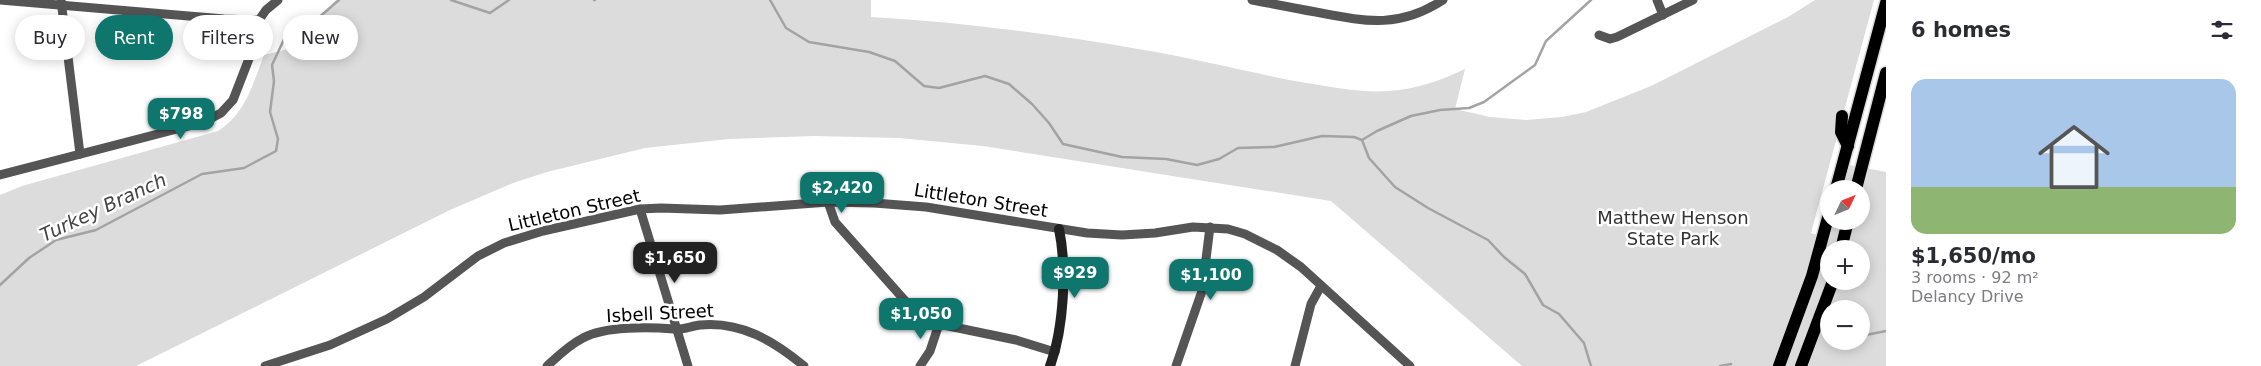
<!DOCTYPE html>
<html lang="en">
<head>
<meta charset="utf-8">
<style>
  body { margin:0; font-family:"DejaVu Sans",sans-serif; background:#f2f2f3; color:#2b2b33; height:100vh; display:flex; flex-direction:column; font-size:19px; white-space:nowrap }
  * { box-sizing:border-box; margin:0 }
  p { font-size:16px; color:#7c7c81 }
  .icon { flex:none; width:28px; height:28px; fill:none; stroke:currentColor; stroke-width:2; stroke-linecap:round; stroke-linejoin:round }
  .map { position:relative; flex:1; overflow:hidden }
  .sheet { display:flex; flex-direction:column; background:#fff; width:375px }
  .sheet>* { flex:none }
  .banner { position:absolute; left:15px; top:15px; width:475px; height:45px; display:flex; gap:10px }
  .needle { width:32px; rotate:47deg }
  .tools { position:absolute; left:1820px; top:180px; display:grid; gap:10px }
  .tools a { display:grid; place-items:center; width:50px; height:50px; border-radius:50%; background:#fff; box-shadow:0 2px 12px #0003; font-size:25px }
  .price { position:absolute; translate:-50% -42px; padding:0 11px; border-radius:10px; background:#0f766e; color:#fff; font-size:16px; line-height:32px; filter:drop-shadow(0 1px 2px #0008) }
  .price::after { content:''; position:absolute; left:50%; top:30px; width:15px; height:11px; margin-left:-8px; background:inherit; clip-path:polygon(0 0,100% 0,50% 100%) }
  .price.selected { background:#222; color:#fff }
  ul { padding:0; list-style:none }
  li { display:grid; align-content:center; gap:10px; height:265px; padding:0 25px }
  li span { display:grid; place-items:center; height:155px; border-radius:15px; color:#555 }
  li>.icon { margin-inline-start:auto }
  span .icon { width:90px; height:90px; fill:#fffc; stroke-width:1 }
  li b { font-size:21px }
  h2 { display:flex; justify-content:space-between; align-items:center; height:60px; padding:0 25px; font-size:21px }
  .chip { padding:0 18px; border-radius:22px; background:#fff; box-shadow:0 2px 12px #0003; font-size:18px; line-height:45px }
  .chip.selected { background:#0f766e; color:#fff }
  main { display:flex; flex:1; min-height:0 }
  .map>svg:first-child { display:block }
  .park { fill:#dcdcdc; fill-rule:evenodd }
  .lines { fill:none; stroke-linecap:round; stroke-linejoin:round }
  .stream { stroke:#a3a3a3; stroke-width:2.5 }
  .primary-casing { stroke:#dbdbdb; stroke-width:15 }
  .street { stroke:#555; stroke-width:9 }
  .secondary { stroke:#222; stroke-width:10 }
  .primary { stroke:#000; stroke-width:12 }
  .labels { text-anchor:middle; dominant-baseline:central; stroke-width:5; stroke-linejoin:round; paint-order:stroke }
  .street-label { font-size:18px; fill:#000; stroke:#fff }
  .park-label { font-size:18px; fill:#333; stroke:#fff }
  .water-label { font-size:19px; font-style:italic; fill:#444; stroke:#fff }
</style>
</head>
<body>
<main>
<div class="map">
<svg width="1886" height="366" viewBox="0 0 1886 366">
  <rect width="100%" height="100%" fill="#fff"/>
  <path class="park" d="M 336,0 L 871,0 L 871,17 C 961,22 1050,34 1138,49 C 1195,58 1250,73 1306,83 C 1333,87 1360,93 1389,91 C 1416,89 1440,81 1465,69 L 1455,109 L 1490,117 L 1526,120 L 1562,117 L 1586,112 L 1651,86 L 1788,17 L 1815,0 L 1874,0 L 1811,233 L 1829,238 L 1834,221 L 1861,221 L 1861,189 L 1843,189 L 1849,165 L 1886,172 L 1886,366 L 1522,366 L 1331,201 L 983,146 L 899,138 L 814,136 L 729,139 L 645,148 L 547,172 L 513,183 L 450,210 L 136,366 L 0,366 L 0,195 L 22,186 L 218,131 C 246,114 253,83 264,55 L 288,49 ZM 1829,249 L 1861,249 L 1861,281 L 1829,281 ZM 1829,309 L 1861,309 L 1861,341 L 1829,341 Z"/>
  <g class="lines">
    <g class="stream">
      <polyline points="451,0 490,13 509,0"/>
      <polyline points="594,0 595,0"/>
      <polyline points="770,0 786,28 809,42 869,52 895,61 924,86 939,88 985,76 1009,84 1032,104 1049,123 1063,144 1122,157 1166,159 1197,165 1219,159 1238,148 1274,147 1322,136 1354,137 1362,140 1369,158 1395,187 1428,208 1488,240 1504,257 1525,274 1543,305 1559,314 1584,343 1591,366"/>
      <polyline points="1362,140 1377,131 1411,116 1440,110 1469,108 1484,102 1535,65 1546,41 1591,0"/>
      <polyline points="0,285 29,258 56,240 96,230 202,174 244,168 276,151 278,139 270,112 274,81 272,65 287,33 296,26 317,19 339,0"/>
      <polyline points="1861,336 1886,331"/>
      <polyline points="1720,366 1731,364"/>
    </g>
    <g class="primary-casing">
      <g id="primary">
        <polyline points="1842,116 1841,132 1848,146"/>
        <polyline points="1836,189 1886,3"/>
        <polyline points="1856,189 1886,73"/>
        <polyline points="1841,249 1848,221"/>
        <polyline points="1779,366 1812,276 1829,214"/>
        <polyline points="1801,366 1833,281"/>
      </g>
    </g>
    <g class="street">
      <polyline points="0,0 224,19 259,20"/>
      <polyline points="61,0 80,154"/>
      <path d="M 1252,0 C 1275,4 1298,9 1321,13 C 1368,22 1400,28 1443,0"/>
      <polyline points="1657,0 1663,15"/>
      <polyline points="1599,35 1610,39 1617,37 1693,0"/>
      <polyline points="0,175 204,122 221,113 233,100 252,51 259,20 266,10 278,0"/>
      <polyline points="828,202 835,222 908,304 939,324 1016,340 1055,352"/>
      <polyline points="640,209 688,366"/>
      <polyline points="265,366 330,345 387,319 424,297 478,256 504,243 543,231 640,209 661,208 720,210 828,202 874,203 926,207 1087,233 1122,235 1155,233 1193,227 1228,229 1245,234 1277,250 1301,267 1410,366"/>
      <path d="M 547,366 C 558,356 569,345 583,338 C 605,326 649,327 674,329 C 683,330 691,326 700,325 C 741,321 774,341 804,366"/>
      <polyline points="920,366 930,351 939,324"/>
      <polyline points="1176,366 1202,291 1210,227"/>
      <polyline points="1295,366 1311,304 1321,286"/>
    </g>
    <path class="secondary" d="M 1050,366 C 1064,328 1067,268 1059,229"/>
    <use href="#primary" class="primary"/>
  </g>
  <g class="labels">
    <g class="street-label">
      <text transform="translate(981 200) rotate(9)">Littleton Street</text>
      <text transform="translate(574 210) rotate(-13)">Littleton Street</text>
      <text transform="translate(660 313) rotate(-3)">Isbell Street</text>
    </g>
    <g class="park-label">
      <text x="1673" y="217">Matthew Henson<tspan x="1673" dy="21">State Park</tspan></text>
    </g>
    <g class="water-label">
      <text transform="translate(103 207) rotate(-25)">Turkey Branch</text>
    </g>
  </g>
</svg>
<div class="tools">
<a><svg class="needle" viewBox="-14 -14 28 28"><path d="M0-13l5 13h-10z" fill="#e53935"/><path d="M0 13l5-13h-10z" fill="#7c7c81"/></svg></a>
<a>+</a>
<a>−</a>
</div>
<b class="price" style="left:181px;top:140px">$798</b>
<b class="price" style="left:842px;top:214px">$2,420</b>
<b class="price selected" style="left:675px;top:284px">$1,650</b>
<b class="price" style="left:1075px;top:299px">$929</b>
<b class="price" style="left:1211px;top:301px">$1,100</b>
<b class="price" style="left:921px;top:340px">$1,050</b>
<div class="banner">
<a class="chip">Buy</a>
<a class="chip selected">Rent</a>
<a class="chip">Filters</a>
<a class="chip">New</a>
</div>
</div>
<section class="sheet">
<h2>6 homes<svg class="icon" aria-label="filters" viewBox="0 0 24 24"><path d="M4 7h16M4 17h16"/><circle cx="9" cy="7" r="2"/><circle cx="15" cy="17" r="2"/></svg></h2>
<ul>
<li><span style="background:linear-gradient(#a9c7e8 70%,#8fb573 0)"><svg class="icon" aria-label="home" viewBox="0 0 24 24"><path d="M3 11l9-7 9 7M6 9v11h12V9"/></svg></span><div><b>$1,650/mo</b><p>3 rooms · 92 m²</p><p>Delancy Drive</p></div></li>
</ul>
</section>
</main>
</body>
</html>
